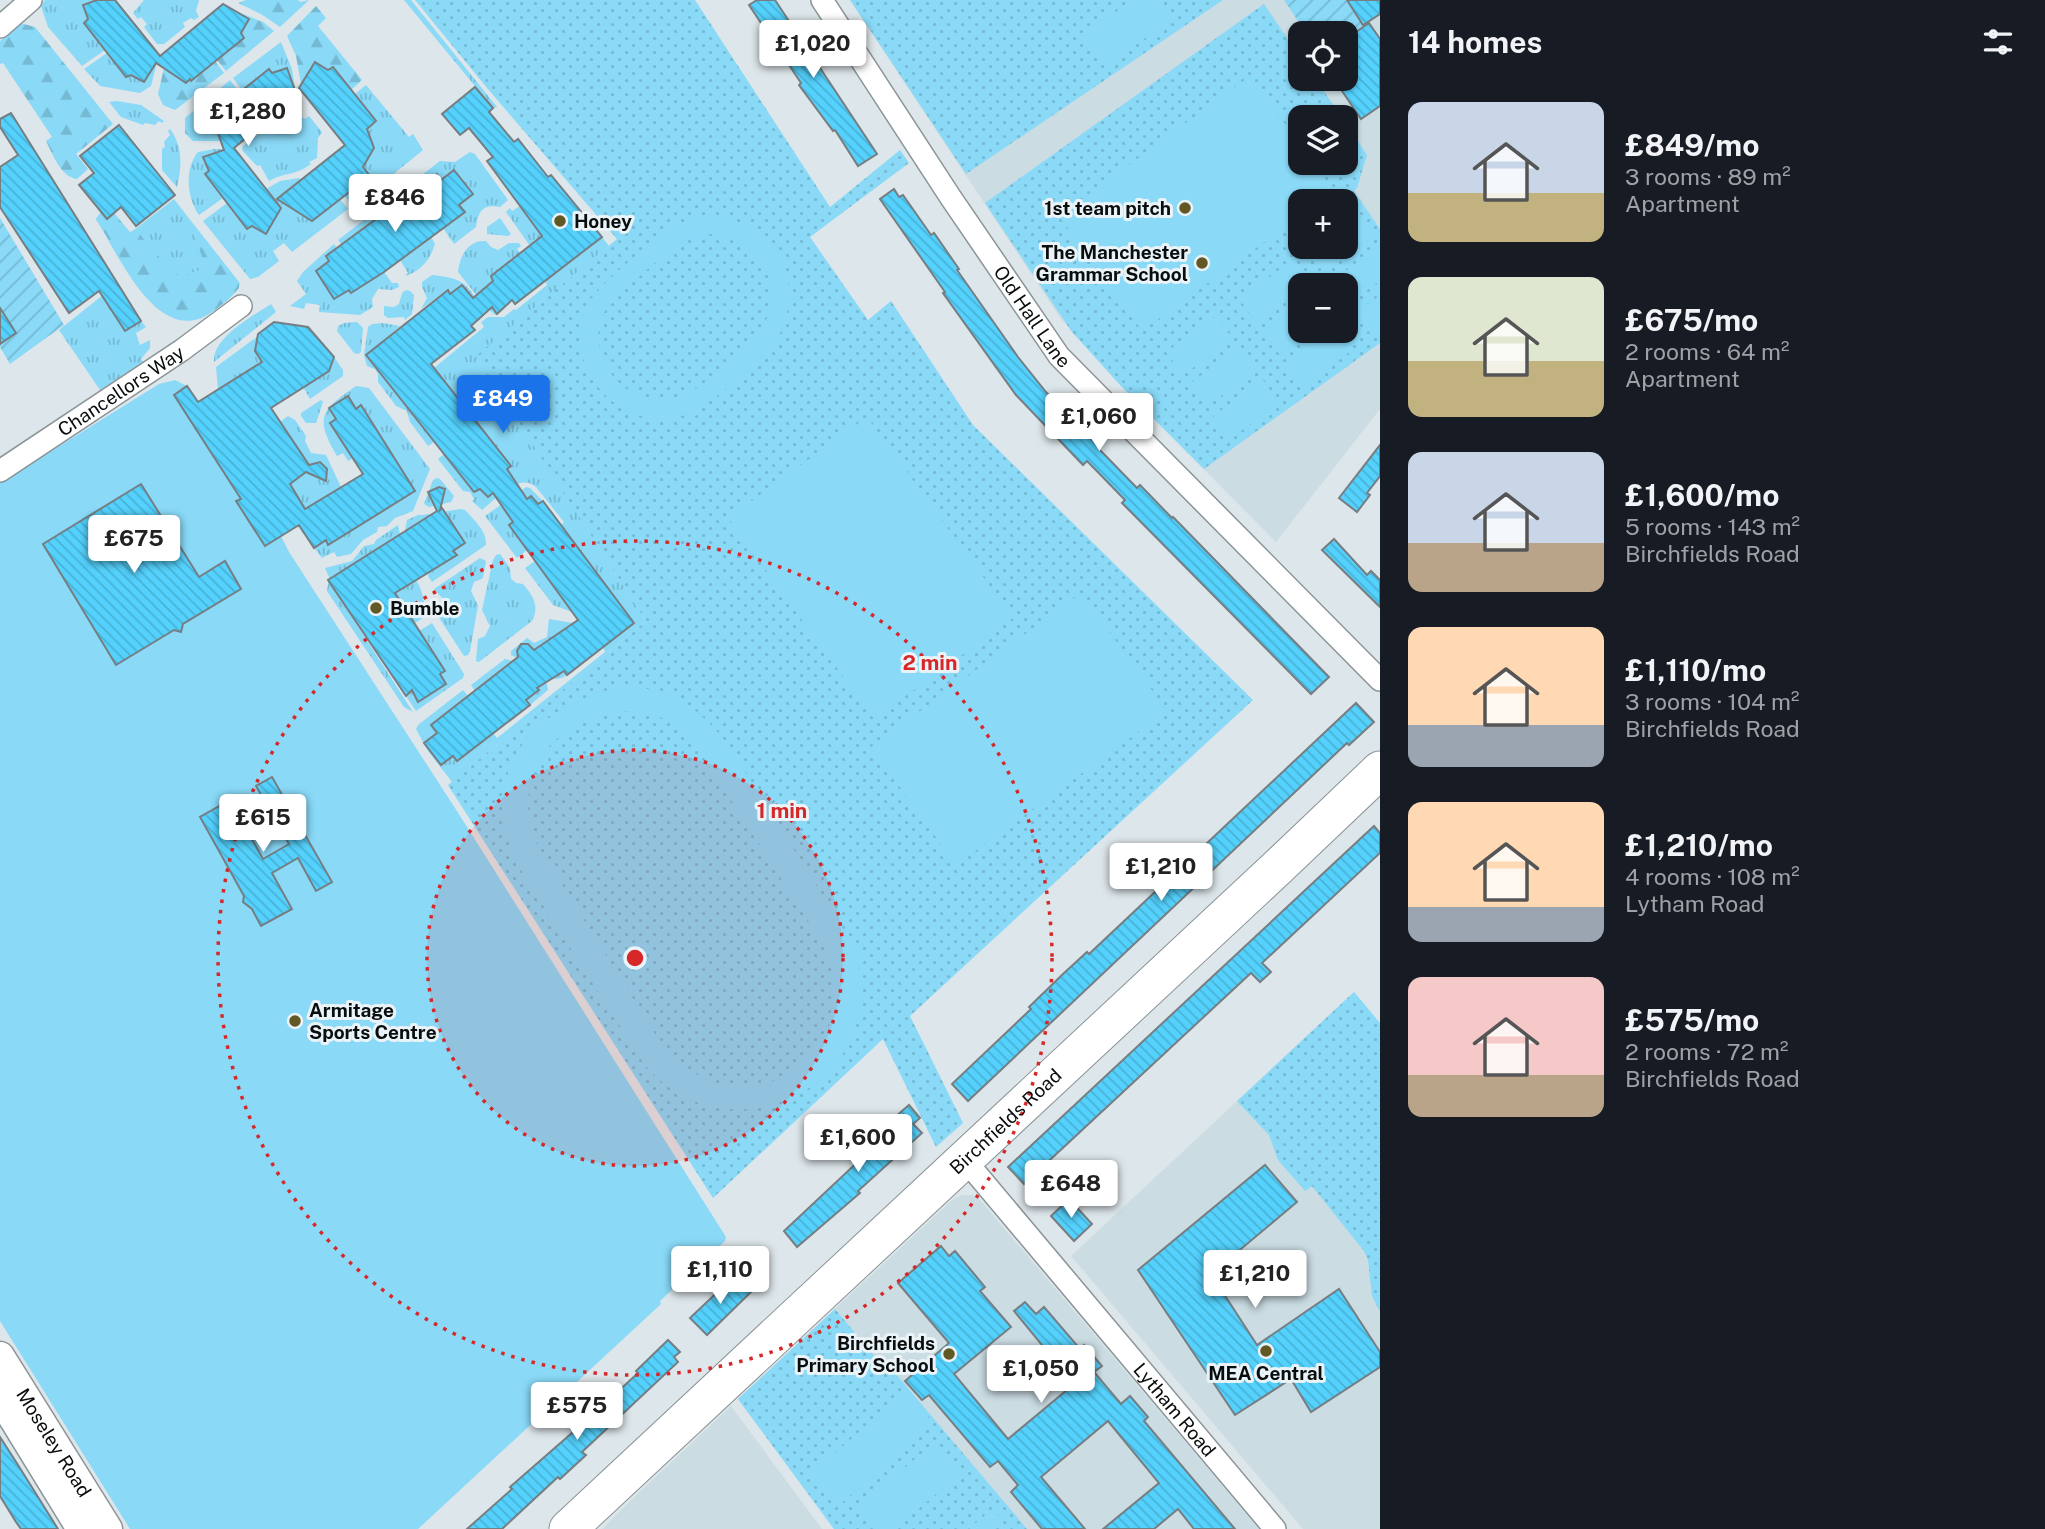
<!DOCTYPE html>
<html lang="en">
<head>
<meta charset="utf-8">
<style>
  body { margin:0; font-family:"Public Sans",sans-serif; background:#20242c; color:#f1f3f6; height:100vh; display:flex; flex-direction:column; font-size:26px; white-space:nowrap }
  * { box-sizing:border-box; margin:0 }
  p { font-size:23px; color:#9ea1a6 }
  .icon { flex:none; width:38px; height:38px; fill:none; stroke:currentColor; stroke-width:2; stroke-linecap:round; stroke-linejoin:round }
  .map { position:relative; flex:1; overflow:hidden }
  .drawer { display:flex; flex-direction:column; background:#171b24; width:665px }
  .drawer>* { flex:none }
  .controls { position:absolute; left:1288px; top:21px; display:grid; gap:14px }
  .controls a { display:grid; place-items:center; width:70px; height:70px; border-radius:14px; background:#171b24; box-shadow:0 2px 5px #0004; font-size:35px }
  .price { position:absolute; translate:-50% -60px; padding:0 16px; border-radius:7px; background:#fff; color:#222; font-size:23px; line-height:46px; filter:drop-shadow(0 2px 4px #0008) }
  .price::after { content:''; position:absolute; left:50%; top:42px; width:21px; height:16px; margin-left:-10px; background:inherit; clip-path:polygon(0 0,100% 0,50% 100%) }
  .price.current { background:#1a73e8; color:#fff }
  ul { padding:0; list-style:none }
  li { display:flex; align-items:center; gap:21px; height:175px; padding:0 28px }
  li span { display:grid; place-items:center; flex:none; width:196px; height:140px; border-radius:14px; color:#555 }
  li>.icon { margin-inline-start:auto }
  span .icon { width:84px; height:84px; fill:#fffc; stroke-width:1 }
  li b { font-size:30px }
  h2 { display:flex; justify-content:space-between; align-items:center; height:84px; padding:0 28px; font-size:30px }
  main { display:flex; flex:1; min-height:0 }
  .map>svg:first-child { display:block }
  .built { fill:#cbdce3; fill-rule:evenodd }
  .grass { fill:url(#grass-tufts) }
  .forest { fill:url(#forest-firs) }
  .park { fill:url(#park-dots); fill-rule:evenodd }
  .garden { fill:url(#garden-furrows) }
  .pitch { fill:#89d9f7; fill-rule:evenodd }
  .building { fill:url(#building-back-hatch); stroke:#767e82; stroke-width:2 }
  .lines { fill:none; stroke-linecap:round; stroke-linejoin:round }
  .street-casing { stroke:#8b9497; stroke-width:24 }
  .secondary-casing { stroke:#8b9497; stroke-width:31 }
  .highway-casing { stroke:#8b9497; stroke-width:39 }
  .street { stroke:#fff; stroke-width:21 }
  .secondary { stroke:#fff; stroke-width:28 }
  .highway { stroke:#fff; stroke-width:37 }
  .ring { fill:none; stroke:#d62828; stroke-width:3.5; stroke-dasharray:3.5 7 }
  .poi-dot { fill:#615824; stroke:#eaf3f7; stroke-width:2.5 }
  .labels { text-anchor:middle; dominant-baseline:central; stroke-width:6; stroke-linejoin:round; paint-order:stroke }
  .poi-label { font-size:19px; font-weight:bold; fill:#0a0d0e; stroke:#eaf3f7; text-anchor:end }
  .street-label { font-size:19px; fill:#0a0d0e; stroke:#eaf3f7 }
  .centre { fill:#d62828; stroke:#eaf3f7; stroke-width:3.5 }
  .ring-label { font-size:21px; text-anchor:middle; font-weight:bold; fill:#d62828; stroke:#eaf3f7; stroke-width:6; stroke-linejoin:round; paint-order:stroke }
</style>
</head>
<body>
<main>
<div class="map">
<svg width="1380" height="1529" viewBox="0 0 1380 1529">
  <defs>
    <pattern id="grass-tufts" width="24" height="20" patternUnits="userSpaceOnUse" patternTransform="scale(1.75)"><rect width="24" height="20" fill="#89d9f7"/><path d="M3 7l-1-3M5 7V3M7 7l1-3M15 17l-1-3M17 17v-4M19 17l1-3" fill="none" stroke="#75b9d3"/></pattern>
    <pattern id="forest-firs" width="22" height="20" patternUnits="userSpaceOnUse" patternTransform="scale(1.75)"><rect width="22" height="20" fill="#89d9f7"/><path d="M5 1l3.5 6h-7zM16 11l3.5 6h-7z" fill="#75b9d3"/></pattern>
    <pattern id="park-dots" width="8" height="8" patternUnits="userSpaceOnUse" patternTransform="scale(1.75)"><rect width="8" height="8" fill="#89d9f7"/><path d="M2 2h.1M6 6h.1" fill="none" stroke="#75b9d3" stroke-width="1.8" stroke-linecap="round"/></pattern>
    <pattern id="garden-furrows" width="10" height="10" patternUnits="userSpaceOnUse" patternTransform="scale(1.75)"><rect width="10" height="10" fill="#89d9f7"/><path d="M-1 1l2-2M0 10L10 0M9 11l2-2" fill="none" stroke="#75b9d3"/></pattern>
    <pattern id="building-back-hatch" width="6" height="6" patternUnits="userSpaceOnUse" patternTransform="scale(1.75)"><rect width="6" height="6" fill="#54d1fc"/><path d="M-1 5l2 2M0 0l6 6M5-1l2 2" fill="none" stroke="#48b2d7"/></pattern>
  </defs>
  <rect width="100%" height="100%" fill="#dde6ea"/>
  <g class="built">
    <path d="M 850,0 L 1380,0 L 1380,409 L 1276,542 L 1121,386 L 1061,319 ZM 1300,33 L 1346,33 L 1346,79 L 1300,79 ZM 1300,117 L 1346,117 L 1346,163 L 1300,163 ZM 1300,201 L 1346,201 L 1346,247 L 1300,247 ZM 1300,285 L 1346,285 L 1346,331 L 1300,331 Z"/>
    <polygon points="1354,992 1380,1023 1380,1529 1303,1529 1071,1256"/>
    <polygon points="962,1195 972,1195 981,1201 1259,1529 834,1529 738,1399 952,1200"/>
    <polygon points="731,1406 822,1529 602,1529 629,1502"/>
  </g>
  <g class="grass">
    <polygon points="45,0 97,0 83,5 88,19 84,23 105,50 82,66 48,27 41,6"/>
    <polygon points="144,0 199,0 196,11 199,17 194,20 191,18 183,23 185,27 164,44 157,44 144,27 147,24 141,17 138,19 133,13"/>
    <polygon points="404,0 411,0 497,107 493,108"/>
    <polygon points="281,42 292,69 295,89 287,69 272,73 269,69 242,90 233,78"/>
    <polygon points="107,53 126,77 131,75 144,82 157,62 151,86 140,93 100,86 84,69"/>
    <polygon points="366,85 409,137 413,134 423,150 353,207 345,196 370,176 363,167 374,148 367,129 376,121 355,94"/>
    <polygon points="117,101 141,105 164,121 162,123 159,121 155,125 145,123 143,125 121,117 109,102"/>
    <path d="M 299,116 L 305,119 L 309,116 L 322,132 L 318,138 L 317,158 L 309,162 L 311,164 C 295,176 285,172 269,181 L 260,165 L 257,166 L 242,150 L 243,146 L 265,129 L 269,133 L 277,125 L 275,121 L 287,117 Z"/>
    <path d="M 170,129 C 183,146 182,167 177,187 L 162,170 L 162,149 L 165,147 L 164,142 L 170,135 L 168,131 Z"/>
    <path d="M 214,149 L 226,149 L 204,157 L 209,171 L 205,175 L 223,198 L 199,215 C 187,198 184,169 198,152 Z"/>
    <path d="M 470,152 L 475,154 L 508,200 L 500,207 C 483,204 478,211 476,227 L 454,244 L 443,228 L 464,212 L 459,205 L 473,194 L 454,170 L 441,180 L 437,175 L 342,245 L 338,240 L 440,161 L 455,162 Z"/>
    <polygon points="299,178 301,180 287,206 311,220 316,218 340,199 348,209 292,252 284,243 273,251 279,261 258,277 250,279 203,221 227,203 247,228 252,226 266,234 266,189 280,181"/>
    <path d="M 174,199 L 240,284 C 236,295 223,304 213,311 C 160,352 118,254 96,219 L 101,212 L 107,219 L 114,213 L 130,233 Z"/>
    <polygon points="520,206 542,236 530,246 506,212 510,208 512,211"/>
    <polygon points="500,218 511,234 508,236 487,234 487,227"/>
    <path d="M 431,237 L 435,244 C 430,260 421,271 405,276 L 408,273 L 400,260 Z"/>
    <path d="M 602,237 L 609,246 L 477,356 L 646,621 L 452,782 L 428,751 L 416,729 L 418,725 L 463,690 L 468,696 L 431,725 L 437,733 L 424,743 L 441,765 L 453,756 L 458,761 L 493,733 L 497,738 L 605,652 L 603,647 L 633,623 L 561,525 L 564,522 L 536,487 C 518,472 496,499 482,510 L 472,501 L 474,499 L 470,492 L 463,491 L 438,459 L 444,454 L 474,492 L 480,489 L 488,497 L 513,478 L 507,469 L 511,465 L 434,368 L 484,327 L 481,322 L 488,317 L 504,317 L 514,309 L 516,310 L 547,285 L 545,281 Z"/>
    <path d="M 486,241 L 491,247 L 498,250 L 509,243 L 519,243 L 521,246 L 517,249 L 520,253 L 491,276 L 493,281 L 479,293 L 497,314 L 495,315 L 484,305 L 458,272 C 460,255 468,240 486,241 Z"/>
    <polygon points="334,244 337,248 326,256 351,293 384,272 392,283 398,283 399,287 392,290 378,289 372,299 373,307 360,315 319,312 320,305 306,303 304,309 290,306 306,294 297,281 303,272"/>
    <path d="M 432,275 C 468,279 465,284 486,312 L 484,313 L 462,285 L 450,294 L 447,290 L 421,309 L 427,298 L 422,287 L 422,282 Z"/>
    <polygon points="406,290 410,291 414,295 412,314 405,320 404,317 388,318 384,315 384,306 394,307 399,304 402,293"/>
    <polygon points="103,295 125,331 141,321 146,327 136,333 140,345 150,340 150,348 141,359 143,362 100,390 59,330"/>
    <path d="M 271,304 L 276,312 L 214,362 C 212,338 253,316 271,304 Z"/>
    <polygon points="357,322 363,328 361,352 358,354 354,353 337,331 338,326 344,323"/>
    <polygon points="383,323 400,326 366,356 434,442 428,446 410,422 407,411 396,406 378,382 378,374 375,369 367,366 364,355 368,327 372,324"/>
    <polygon points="258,336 255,351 262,362 218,390 216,367"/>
    <polygon points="334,357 343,370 343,376 310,399 303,387 329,371"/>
    <path d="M 356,386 L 369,388 L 430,469 L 413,511 L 395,518 L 387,526 L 378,527 L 377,532 L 363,540 L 351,554 L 337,557 L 334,552 L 322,558 L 292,519 L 277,492 L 303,474 L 280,422 L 288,416 L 295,420 L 306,436 L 305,441 L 311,453 L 326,455 L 341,487 L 307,508 L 314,548 L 326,540 L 329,544 L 415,492 L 362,405 L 356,409 L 348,396 L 330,408 L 336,419 L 330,423 L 353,458 L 348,461 L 343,453 L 337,456 C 314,417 321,410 356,386 Z"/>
    <polygon points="321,400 323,402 316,423 306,423 301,416 301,413"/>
    <polygon points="437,478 440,479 454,496 451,502 429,507 424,504 433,480"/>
    <polygon points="526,487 530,488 543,501 538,504 531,496 508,513 513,522 509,525 527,550 517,558 485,516"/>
    <path d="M 461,509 L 465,510 C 474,520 487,531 486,545 L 432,582 L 428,576 L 429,572 L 456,556 L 453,551 L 465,542 L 444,511 L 405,531 L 407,520 L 418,515 C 424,516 451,510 461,509 Z"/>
    <polygon points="398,525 400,535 328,580 413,712 404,707 327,591 329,577 325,568 352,561 364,546 374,544 376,540"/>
    <path d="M 500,554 L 510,568 L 511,579 L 516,583 L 523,584 C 533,596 540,606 532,621 L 479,662 L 476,661 L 478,639 L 485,636 L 490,626 L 482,610 L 493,560 L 496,555 Z"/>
    <polygon points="480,558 486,561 483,578 474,582 471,591 478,605 470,651 468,655 464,656 434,610 441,604 443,599 434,589"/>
    <polygon points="535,561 572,612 553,605 525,568"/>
    <path d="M 416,580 C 424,592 423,602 427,615 L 415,623 L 395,593 Z"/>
    <path d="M 549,619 L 573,623 L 543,644 L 567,675 C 546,688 539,668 522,660 C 518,658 514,657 511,655 L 511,651 L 527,638 L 534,643 L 547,637 Z"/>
    <polygon points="432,623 464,674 463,678 416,711 406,696 412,690 419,702 446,684 440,674 445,670 419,631"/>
    <polygon points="505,659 521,663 547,684 548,690 530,705 526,700 539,690 518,664 475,691 471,685"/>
  </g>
  <g class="forest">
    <polygon points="246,0 298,0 300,2 309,0 280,27 261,14 238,3"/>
    <polygon points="316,6 326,18 318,26 362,80 351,90 333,67 328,70 315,62 301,84 296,56 287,36"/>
    <polygon points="233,10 263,22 274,31 226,71 217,60 244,38 241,33 249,19"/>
    <path d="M 20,23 L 35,27 L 113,124 L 76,154 L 88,169 L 77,179 C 61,177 53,155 46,141 L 52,137 L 3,63 L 0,64 L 0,41 Z"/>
    <polygon points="215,61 224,73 175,110 163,105 158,94 164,68 185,83 190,79 192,80"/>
    <polygon points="230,80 239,92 215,111 217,114 212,117 220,141 193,141 185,133 185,118"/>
    <path d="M 101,212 L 107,219 L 114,213 L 130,232 L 136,229 L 152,250 L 180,277 L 199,270 L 202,256 L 192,231 L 194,225 L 239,282 L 239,288 C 203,327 176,334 140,290 L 96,219 Z"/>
  </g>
  <g class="park">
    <polygon points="415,0 695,0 830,207 900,150 909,163 810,237 868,320 891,301 973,425 1253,700 910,1016 963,1123 936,1147 883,1039 713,1198 448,785 646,621 476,356 617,239 487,88"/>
    <polygon points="850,0 1223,0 966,174"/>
    <path d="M 1264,4 L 1300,57 L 1300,79 L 1315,79 L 1342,117 L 1300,117 L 1300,163 L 1346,163 L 1346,123 L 1367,155 L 1357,188 L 1354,191 L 1380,229 L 1380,343 L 1204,469 L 1121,386 L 1072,332 L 985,203 ZM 1300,201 L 1346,201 L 1346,247 L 1300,247 ZM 1300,285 L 1346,285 L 1346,331 L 1300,331 Z"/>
    <polygon points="1354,992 1380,1023 1380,1312 1372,1296 1368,1260 1364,1251 1312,1186 1305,1191 1278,1160 1269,1135 1237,1101"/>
    <polygon points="835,1309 886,1370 890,1367 1027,1529 834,1529 738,1399"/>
  </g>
  <g class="garden">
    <polygon points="1284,0 1347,0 1364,25 1346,37 1346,33 1306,33"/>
    <polygon points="0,218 64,325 10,364 0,347"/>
  </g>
  <g class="pitch">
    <polygon points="1133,0 1155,0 1170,21 1105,66 1083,34"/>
    <polygon points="1250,76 1300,144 1300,163 1314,163 1334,191 1320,201 1300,201 1300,216 1142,331 1059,216"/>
    <polygon points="1358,212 1374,236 1325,272 1308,249 1346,247 1346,221"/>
    <path d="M 711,217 C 776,220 809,283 777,339 C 766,359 744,373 728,387 C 709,403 689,419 662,419 C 607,419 564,360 586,307 C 594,288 657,236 676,226 C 687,220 699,218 711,217 ZM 708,234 C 767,235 793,302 750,342 C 730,360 708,385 683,395 C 635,415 587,367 601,318 C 605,305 664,254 678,245 C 688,239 698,236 708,234 Z"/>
    <polygon points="1380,245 1380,281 1348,304 1346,300 1346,285 1335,285 1332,281"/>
    <polygon points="1289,263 1305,285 1300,285 1300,290 1256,322 1239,299"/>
    <polygon points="1380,295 1380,330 1372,336 1355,313"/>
    <polygon points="1300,303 1300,331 1311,331 1279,354 1262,331"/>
    <polygon points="1216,316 1233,339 1183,375 1166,352"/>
    <polygon points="1330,331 1339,331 1352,350 1303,386 1286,363"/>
    <polygon points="1239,348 1256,371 1206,407 1189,384"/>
    <polygon points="175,380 187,386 274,522 289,552 455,808 726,1237 725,1241 660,1301 661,1304 418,1529 130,1529 0,1321 0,483 159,384"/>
    <polygon points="1263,380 1279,403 1230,439 1213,416"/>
    <polygon points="867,417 1013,618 874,719 728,518"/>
    <polygon points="1081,593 1167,711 956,865 871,747"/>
    <path d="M 622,687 C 671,686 704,711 731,749 L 864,962 L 858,966 C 884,1096 717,1160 642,1061 L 525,877 C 470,785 524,706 622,687 ZM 635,711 C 660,713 676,724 693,741 L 818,936 C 885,1048 738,1149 658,1039 L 533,838 C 512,763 562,713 635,711 Z"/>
    <polygon points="907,1391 934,1424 837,1507 809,1475"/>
    <polygon points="936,1441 962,1472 895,1529 874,1529 857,1508"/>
    <polygon points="993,1508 1004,1522 995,1529 969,1529"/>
  </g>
  <g class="building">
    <polygon points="97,0 115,0 160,56 223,4 249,19 241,33 244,38 191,81 190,79 186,83 156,63 144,82 131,75 126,77 84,23 88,19 83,5"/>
    <polygon points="757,0 775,0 877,154 858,166 835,130 833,131 799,85 801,83 749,5"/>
    <polygon points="1347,0 1380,0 1380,14 1363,25"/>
    <polygon points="1369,23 1380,39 1380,106 1361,119 1334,79 1346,79 1346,39"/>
    <polygon points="315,62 328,70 333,67 376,121 367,129 374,148 363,167 370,176 312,221 277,199 345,145 299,88"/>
    <polygon points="287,68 297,96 234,148 281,208 266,234 252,226 247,229 205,174 209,171 203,157 224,150 212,117 217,114 215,112 269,69 272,73"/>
    <polygon points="475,87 493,108 489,112 514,142 518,139 548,177 551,175 602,237 515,304 512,300 497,314 492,307 471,326 475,330 431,364 511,466 507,469 527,499 531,496 538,504 543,501 634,623 567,675 564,671 537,688 539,690 526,700 530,705 457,761 453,756 441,765 424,743 437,733 431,725 518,657 517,651 521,644 528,644 534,650 578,620 509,525 513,522 493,493 488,497 480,489 474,492 366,355 448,290 450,294 462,285 473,298 493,281 491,276 542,236 487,161 493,157 469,128 460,135 442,114"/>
    <polygon points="11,113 141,321 125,331 99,291 69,313 0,207 0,167 18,155 0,127 0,119"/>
    <polygon points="119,125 175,195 136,226 121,207 107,219 79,185 94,173 80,156"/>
    <polygon points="454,170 473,194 459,205 465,212 384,272 351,293 349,290 334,299 316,271 329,261 326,256 437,174 441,180"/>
    <polygon points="894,189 899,197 903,195 931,235 934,233 959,269 957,270 1018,357 1046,392 1101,447 1099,449 1137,488 1140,485 1172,518 1173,517 1329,677 1311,694 1122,503 1125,500 1087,461 1083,465 1016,395 943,293 945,292 880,199"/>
    <polygon points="0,308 16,333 0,344"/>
    <polygon points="274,322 308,327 334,357 329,371 271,408 309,465 320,462 327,469 326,481 306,472 290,484 305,509 363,474 330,423 336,419 329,408 348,396 356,409 361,405 415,491 328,545 326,540 314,548 299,525 265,546 236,501 241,499 174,395 187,386 198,402 262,362 255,351 258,334"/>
    <polygon points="1380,445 1380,476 1367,493 1370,495 1357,512 1339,498"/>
    <polygon points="141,484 199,577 225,561 241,589 183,624 181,632 174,630 116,665 43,544"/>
    <polygon points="439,487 445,489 440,510 442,508 465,543 453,551 457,555 395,593 445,671 440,674 446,684 418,702 412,690 406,696 328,580 437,511 428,492"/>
    <polygon points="1334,539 1367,575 1371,571 1380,580 1380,607 1322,550"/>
    <polygon points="1356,703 1374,722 1349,745 1347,743 968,1101 952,1084 1031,1009 1029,1007 1063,974 1087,952 1089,954"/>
    <polygon points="272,777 332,882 316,891 298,858 272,873 292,909 261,926 252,909 243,902 244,896 200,817 230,800 263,859 289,844 256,786"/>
    <polygon points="1374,826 1380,833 1380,853 1262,963 1271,972 1260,982 1251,973 1024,1184 1008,1167"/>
    <polygon points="909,1105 920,1118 913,1124 922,1133 858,1191 860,1193 797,1247 784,1231 864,1156 858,1149"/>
    <polygon points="1265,1165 1297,1202 1211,1274 1257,1345 1339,1289 1380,1352 1380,1367 1311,1412 1291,1379 1235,1415 1138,1270"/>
    <polygon points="1069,1199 1092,1224 1074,1241 1051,1216"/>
    <polygon points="941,1246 949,1256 955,1251 985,1287 980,1291 1011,1327 954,1374 1008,1439 1074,1384 1014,1311 1025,1302 1036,1314 1044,1307 1080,1349 1084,1345 1102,1366 1094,1372 1121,1404 1130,1396 1148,1417 1144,1421 1235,1529 1194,1529 1178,1509 1154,1529 1103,1529 1159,1483 1108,1421 1041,1477 1085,1529 1042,1529 1011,1492 1018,1485 998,1461 990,1467 929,1395 922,1400 905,1381 949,1343 898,1283"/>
    <polygon points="740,1279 752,1291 707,1335 690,1318 727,1283 731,1288"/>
    <polygon points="668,1340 680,1352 674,1357 678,1362 582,1452 586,1455 560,1479 558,1477 502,1529 467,1529 512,1489 510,1487 573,1432 571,1429 597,1405 600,1408 638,1373 636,1371"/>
    <polygon points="0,1437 18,1465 58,1529 21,1529 16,1522 0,1496"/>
  </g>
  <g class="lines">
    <g class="street-casing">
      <g id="street">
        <path id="s1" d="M 822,0 L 951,198 L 1059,356 L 1380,680"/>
        <polyline points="0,27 31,0"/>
        <path id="s2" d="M 0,471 L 182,350 L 241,306"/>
        <path id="s3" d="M 965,1160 L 1275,1529"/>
      </g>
    </g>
    <g class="secondary-casing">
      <g id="secondary">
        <path id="s4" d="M 0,1356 L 108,1529"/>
        <polyline points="0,1397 81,1529"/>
      </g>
    </g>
    <g class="highway-casing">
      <g id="highway">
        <path id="s5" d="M 568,1529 L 1277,868 L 1380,770"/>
      </g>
    </g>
    <use href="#street" class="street"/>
    <use href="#secondary" class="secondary"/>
    <use href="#highway" class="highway"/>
  </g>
  <circle cx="635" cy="958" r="208" fill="#d62828" fill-opacity=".12"/>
  <g class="ring">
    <circle cx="635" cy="958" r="208"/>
    <circle cx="635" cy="958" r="417"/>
  </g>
  <g class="poi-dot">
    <circle cx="1185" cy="208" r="7"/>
    <circle cx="560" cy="221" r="7"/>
    <circle cx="1202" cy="263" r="7"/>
    <circle cx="376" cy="608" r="7"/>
    <circle cx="295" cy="1021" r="7"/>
    <circle cx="1266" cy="1351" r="7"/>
    <circle cx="949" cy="1354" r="7"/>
  </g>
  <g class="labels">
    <g class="poi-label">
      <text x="1171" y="208">1st team pitch</text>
      <text x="574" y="221" text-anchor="start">Honey</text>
      <text x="1188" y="252">The Manchester<tspan x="1188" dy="22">Grammar School</tspan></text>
      <text x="390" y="608" text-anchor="start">Bumble</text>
      <text x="309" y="1010" text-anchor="start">Armitage<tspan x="309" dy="22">Sports Centre</tspan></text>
      <text x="935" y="1343">Birchfields<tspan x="935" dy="22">Primary School</tspan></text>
      <text x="1266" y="1373" text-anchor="middle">MEA Central</text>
    </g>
    <g class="street-label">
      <text stroke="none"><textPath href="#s1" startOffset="380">Old Hall Lane</textPath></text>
      <text stroke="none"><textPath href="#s2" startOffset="145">Chancellors Way</textPath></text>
      <text stroke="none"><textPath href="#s5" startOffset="598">Birchfields Road</textPath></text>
      <text stroke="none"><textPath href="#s3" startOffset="326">Lytham Road</textPath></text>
      <text stroke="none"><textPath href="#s4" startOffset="102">Moseley Road</textPath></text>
    </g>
  </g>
  <circle cx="635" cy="958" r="10" class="centre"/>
  <g class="ring-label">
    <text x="930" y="670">2 min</text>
    <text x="782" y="818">1 min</text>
  </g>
</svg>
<div class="controls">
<a><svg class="icon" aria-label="locate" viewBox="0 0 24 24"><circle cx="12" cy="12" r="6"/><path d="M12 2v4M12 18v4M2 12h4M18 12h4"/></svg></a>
<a><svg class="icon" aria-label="layers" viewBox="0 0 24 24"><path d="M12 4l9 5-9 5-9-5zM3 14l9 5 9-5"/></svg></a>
<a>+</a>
<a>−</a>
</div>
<b class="price" style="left:813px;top:80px">£1,020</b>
<b class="price" style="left:248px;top:148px">£1,280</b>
<b class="price" style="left:395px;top:234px">£846</b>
<b class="price current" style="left:503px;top:435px">£849</b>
<b class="price" style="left:1099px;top:453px">£1,060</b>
<b class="price" style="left:134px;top:575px">£675</b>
<b class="price" style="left:263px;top:854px">£615</b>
<b class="price" style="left:1161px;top:903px">£1,210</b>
<b class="price" style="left:858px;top:1174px">£1,600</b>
<b class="price" style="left:1071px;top:1220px">£648</b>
<b class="price" style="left:720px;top:1306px">£1,110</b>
<b class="price" style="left:1255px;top:1310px">£1,210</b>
<b class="price" style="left:1041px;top:1405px">£1,050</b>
<b class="price" style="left:577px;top:1442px">£575</b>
</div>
<section class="drawer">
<h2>14 homes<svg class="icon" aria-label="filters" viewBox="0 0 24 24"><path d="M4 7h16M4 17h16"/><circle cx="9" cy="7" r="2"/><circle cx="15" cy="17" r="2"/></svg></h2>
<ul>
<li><span style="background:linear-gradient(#c9d6e8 65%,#c2b280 0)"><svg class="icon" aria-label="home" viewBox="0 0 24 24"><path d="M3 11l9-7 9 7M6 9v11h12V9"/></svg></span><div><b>£849/mo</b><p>3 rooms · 89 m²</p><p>Apartment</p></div></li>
<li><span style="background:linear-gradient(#dfe7d0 60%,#c2b280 0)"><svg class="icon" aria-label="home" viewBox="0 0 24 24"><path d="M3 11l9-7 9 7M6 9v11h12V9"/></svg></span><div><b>£675/mo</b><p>2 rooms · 64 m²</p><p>Apartment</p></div></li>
<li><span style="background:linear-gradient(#c9d6e8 65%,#b9a48a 0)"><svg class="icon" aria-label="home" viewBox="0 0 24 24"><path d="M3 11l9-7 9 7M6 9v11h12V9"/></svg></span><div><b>£1,600/mo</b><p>5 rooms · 143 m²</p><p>Birchfields Road</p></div></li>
<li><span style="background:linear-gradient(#ffd9b3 70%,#9aa5b1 0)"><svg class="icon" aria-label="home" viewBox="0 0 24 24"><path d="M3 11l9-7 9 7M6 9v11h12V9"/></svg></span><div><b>£1,110/mo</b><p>3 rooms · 104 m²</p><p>Birchfields Road</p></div></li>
<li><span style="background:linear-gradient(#ffd9b3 75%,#9aa5b1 0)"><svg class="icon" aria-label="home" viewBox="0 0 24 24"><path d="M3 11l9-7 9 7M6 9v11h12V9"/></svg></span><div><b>£1,210/mo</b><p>4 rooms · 108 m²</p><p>Lytham Road</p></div></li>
<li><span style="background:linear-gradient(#f6c9c9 70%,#b9a48a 0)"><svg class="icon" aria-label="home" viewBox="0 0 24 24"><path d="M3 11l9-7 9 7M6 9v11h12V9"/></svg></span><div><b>£575/mo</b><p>2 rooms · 72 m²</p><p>Birchfields Road</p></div></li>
</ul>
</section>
</main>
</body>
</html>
